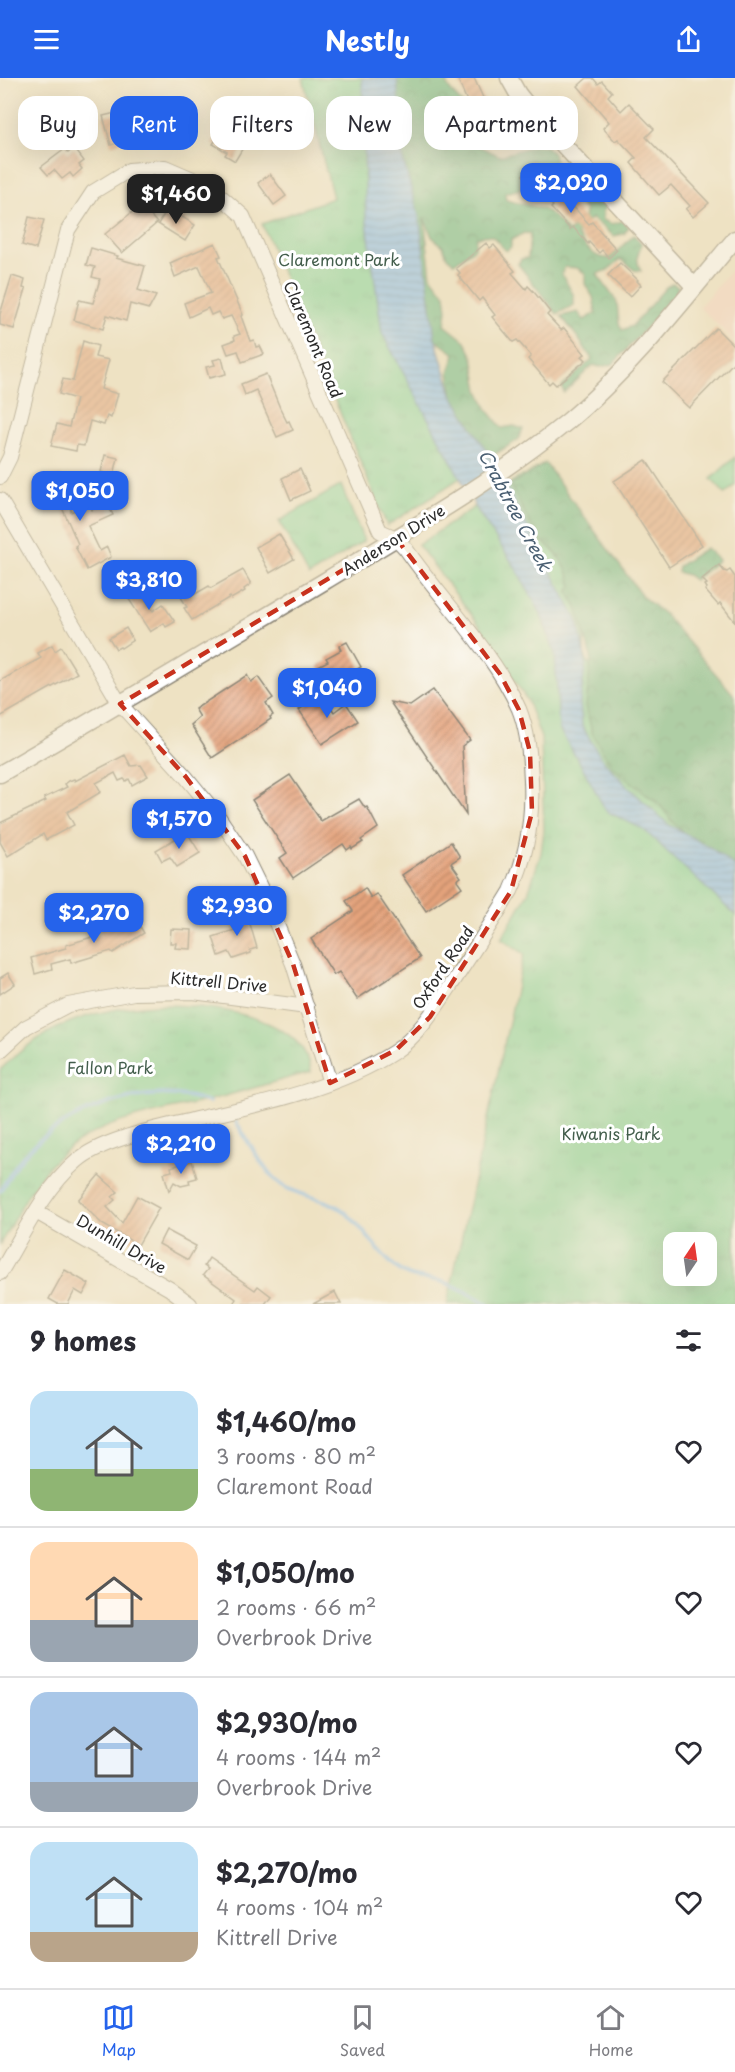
<!DOCTYPE html>
<html lang="en">
<head>
<meta charset="utf-8">
<style>
  body { margin:0; font-family:"Playpen Sans",sans-serif; background:#f7f7f7; color:#2b2b33; height:100vh; display:flex; flex-direction:column; font-size:22px; white-space:nowrap }
  * { box-sizing:border-box; margin:0 }
  p { font-size:20px; color:#7c7c81 }
  .icon { flex:none; width:33px; height:33px; fill:none; stroke:currentColor; stroke-width:2; stroke-linecap:round; stroke-linejoin:round }
  .map { position:relative; height:1226px; overflow:hidden }
  .panel { display:flex; flex-direction:column; background:#fff; flex:1 }
  .panel>* { flex:none }
  .top-card { position:absolute; left:18px; top:18px; width:699px; height:54px; display:flex; gap:12px }
  .needle { width:39px; rotate:13deg }
  .fabs { position:absolute; left:663px; top:1154px; display:grid; gap:12px }
  .fabs a { display:grid; place-items:center; width:54px; height:54px; border-radius:12px; background:#fff; box-shadow:0 6px 24px #0002; font-size:30px }
  .price { position:absolute; translate:-50% -51px; padding:0 14px; border-radius:12px; background:#2563eb; color:#fff; font-size:20px; line-height:39px; filter:drop-shadow(0 2px 3px #0008) }
  .price::after { content:''; position:absolute; left:50%; top:36px; width:18px; height:14px; margin-left:-9px; background:inherit; clip-path:polygon(0 0,100% 0,50% 100%) }
  .price.on { background:#222; color:#fff }
  ul { padding:0; list-style:none }
  li { display:flex; align-items:center; gap:18px; height:150px; padding:0 30px }
  li+li { border-top:2px solid #e1e1e2 }
  li span { display:grid; place-items:center; flex:none; width:168px; height:120px; border-radius:18px; color:#555 }
  li>.icon { margin-inline-start:auto }
  span .icon { width:72px; height:72px; fill:#fffc; stroke-width:1 }
  li b { font-size:26px }
  h2 { display:flex; justify-content:space-between; align-items:center; height:72px; padding:0 30px; font-size:26px }
  .tag { padding:0 21px; border-radius:18px; background:#fff; box-shadow:0 6px 24px #0002; font-size:21px; line-height:54px }
  .tag.on { background:#2563eb; color:#fff }
  header { display:flex; justify-content:space-between; align-items:center; height:78px; padding:0 30px; background:#2563eb; color:#fff; font-size:27px; font-weight:700 }
  .dock { display:flex; justify-content:space-around; align-items:center; height:84px; border-top:2px solid #e1e1e2; background:#fff; font-size:16px; color:#7c7c81 }
  .dock a { display:grid; justify-items:center; gap:3px }
  .dock .on { color:#2563eb }
  .map>svg:first-child { display:block }
  .built { fill:#f5d3c1 }
  .grass { fill:url(#grass-tufts); stroke:#528062; stroke-width:1.5; fill-rule:evenodd }
  .forest { fill:url(#forest-crowns); stroke:#477056; stroke-width:1.5 }
  .pitch { fill:#7ad499; stroke:#528062; stroke-width:1.5 }
  .water { fill:url(#water-rules); stroke:#56748f; stroke-width:1.5 }
  .lines { fill:none; stroke-linecap:round; stroke-linejoin:round }
  .stream { stroke:#81bcf3; stroke-width:4 }
  .building { fill:url(#building-hatch) }
  .minor-casing { stroke:#8c8677; stroke-width:16 }
  .tertiary-casing { stroke:#8c8677; stroke-width:19 }
  .minor { stroke:#fff; stroke-width:14 }
  .tertiary { stroke:#fff; stroke-width:16 }
  .marked { fill:none; stroke:#c8321e; stroke-width:4.5; stroke-dasharray:12 8; stroke-linejoin:round }
  .labels { text-anchor:middle; dominant-baseline:central; stroke-width:6; stroke-linejoin:round; paint-order:stroke }
  .park-label { font-size:16px; fill:#435e4c; stroke:#fff }
  .street-label { font-size:16px; fill:#2b2b2b; stroke:#fff }
  .water-label { font-size:18px; font-style:italic; fill:#495e71; stroke:#fff }
</style>
</head>
<body>
<header><svg class="icon" aria-label="menu" viewBox="0 0 24 24"><path d="M4 6h16M4 12h16M4 18h16"/></svg>Nestly<svg class="icon" aria-label="share" viewBox="0 0 24 24"><path d="M12 15V3M7 8l5-5 5 5M5 13v7h14v-7"/></svg></header>
<div class="map">
<svg width="735" height="1226" viewBox="0 0 735 1226">
  <defs>
    <pattern id="grass-tufts" width="24" height="20" patternUnits="userSpaceOnUse" patternTransform="scale(1.5)"><rect width="24" height="20" fill="#7ad499"/><path d="M3 7l-1-3M5 7V3M7 7l1-3M15 17l-1-3M17 17v-4M19 17l1-3" fill="none" stroke="#6ab684"/></pattern>
    <pattern id="forest-crowns" width="20" height="18" patternUnits="userSpaceOnUse" patternTransform="scale(1.5)"><rect width="20" height="18" fill="#63b681"/><path d="M2 6a3 3 0 1 1 6 0M12 15a3 3 0 1 1 6 0" fill="none" stroke="#52946a"/></pattern>
    <pattern id="water-rules" width="6" height="5" patternUnits="userSpaceOnUse" patternTransform="scale(1.5)"><rect width="6" height="5" fill="#81bcf3"/><path d="M0 2.5h6" fill="none" stroke="#6a99c5"/></pattern>
    <pattern id="building-hatch" width="6" height="6" patternUnits="userSpaceOnUse" patternTransform="scale(1.5)"><rect width="6" height="6" fill="#e4a37b"/><path d="M-1 1l2-2M0 6l6-6M5 7l2-2" fill="none" stroke="#b98565"/></pattern>
  </defs>
  <rect width="100%" height="100%" fill="#fff"/>
  <filter id="ink" filterUnits="userSpaceOnUse"><feTurbulence type="fractalNoise" baseFrequency=".0167" numOctaves="2"/><feDisplacementMap in="SourceGraphic" scale="12" xChannelSelector="R" yChannelSelector="G"/><feConvolveMatrix kernelMatrix="1 2 1 2 8 2 1 2 1" color-interpolation-filters="sRGB"/></filter>
  <filter id="wash" filterUnits="userSpaceOnUse"><feTurbulence type="fractalNoise" baseFrequency=".008" numOctaves="4" result="noise"/><feDisplacementMap in="SourceGraphic" scale="24" xChannelSelector="R" yChannelSelector="G"/><feGaussianBlur stdDeviation="1.35" result="paint"/><feColorMatrix in="noise" values="0 0 0 0 0 0 0 0 0 0 0 0 0 0 0 0 0 1.4 0 .05"/><feComposite in="paint" operator="in"/></filter>
  <g filter="url(#wash)">
    <rect width="100%" height="100%" fill="#eee2c3"/>
    <polygon class="built" points="735,188 735,264 699,229"/>
    <g class="grass">
      <polygon points="303,0 384,0 392,155 474,391 387,448 262,146 333,120"/>
      <path d="M 522,397 L 529,408 L 559,443 L 584,547 L 584,575 L 595,599 L 735,770 L 735,1226 L 447,1226 L 524,876 L 501,861 L 528,815 L 541,775 L 544,752 L 541,660 L 527,622 L 480,548 L 418,467 ZM 674,1164 L 706,1164 L 706,1197 L 674,1197 Z"/>
      <polygon points="341,407 364,463 309,498 279,443"/>
      <path d="M 155,927 C 200,926 305,935 311,994 C 277,1003 244,1013 210,1022 C 158,1035 98,1041 58,1079 C 32,1103 18,1136 0,1166 L 0,992 C 45,946 93,931 155,927 Z"/>
    </g>
    <g class="forest">
      <path d="M 387,0 L 455,0 L 447,6 C 452,19 464,24 470,35 L 463,40 L 461,60 L 500,78 L 536,67 L 547,69 L 553,76 L 556,87 L 549,93 L 531,82 L 520,95 L 521,111 L 505,115 L 506,122 C 521,127 539,126 552,137 C 558,142 562,149 568,154 L 584,143 L 585,132 L 578,122 L 584,114 L 602,114 L 608,127 L 603,133 L 603,142 L 612,146 L 622,143 L 629,149 L 624,156 L 614,158 L 591,140 L 577,157 C 587,169 593,181 610,180 L 634,157 L 642,166 C 637,176 636,183 641,193 L 634,192 L 621,181 L 608,192 L 597,196 L 617,224 L 619,245 L 622,252 L 632,248 L 666,209 L 673,205 L 678,208 L 676,217 L 613,286 L 600,289 L 593,287 L 564,315 L 562,309 L 592,281 L 578,260 L 561,238 L 578,234 L 584,242 L 596,235 L 593,219 L 585,206 L 585,195 L 577,190 L 565,189 L 562,196 L 574,218 L 574,227 L 557,236 L 518,186 L 521,181 L 528,180 L 530,156 L 524,155 L 511,162 L 511,169 L 506,173 C 493,161 497,154 476,159 L 475,170 L 454,185 L 447,179 L 443,168 L 432,159 L 424,139 L 431,198 L 445,216 L 447,232 L 445,247 L 465,263 L 473,279 L 479,312 L 488,332 L 502,350 L 514,348 L 523,351 L 518,362 L 486,382 L 454,326 L 449,294 L 455,276 L 433,260 Z"/>
      <path d="M 545,385 L 643,519 L 664,536 L 735,618 L 735,787 L 724,784 L 690,762 L 672,743 L 660,727 L 611,688 L 592,655 L 586,628 L 591,579 L 577,530 L 568,514 L 572,508 C 568,489 555,470 538,461 L 510,407 Z"/>
      <polygon points="706,470 719,482 694,502 687,497 677,494 678,488"/>
    </g>
    <polygon class="pitch" points="735,379 735,407 725,416 711,401"/>
    <polygon class="water" points="362,0 397,0 403,82 419,138 435,260 452,316 494,385 578,544 586,585 580,624 582,648 602,681 628,709 669,747 711,770 735,789 735,837 643,751 606,733 584,692 559,651 555,575 540,534 515,489 479,435 382,255 366,137"/>
    <g class="lines">
      <g class="stream">
        <path d="M 236,1044 C 247,1061 266,1097 282,1107 C 301,1120 327,1119 345,1134 C 365,1151 384,1185 406,1196 C 418,1202 434,1200 446,1205 C 461,1210 474,1218 487,1226"/>
        <path d="M 0,1113 C 6,1104 11,1094 17,1086 C 54,1038 127,1009 186,1018 C 194,1019 201,1022 209,1024"/>
      </g>
    </g>
    <g id="blocks">
      <g class="building">
        <polygon points="463,0 474,0 484,22 469,28 458,2"/>
        <polygon points="587,0 593,0 598,6 602,3 612,14 608,18 621,33 629,25 654,51 646,59 709,125 693,139 686,131 690,128 671,107 659,117 631,85 636,80 618,61 615,63 603,50 609,44 578,8"/>
        <polygon points="132,31 139,54 132,57 133,60 111,67 103,38"/>
        <polygon points="164,34 188,35 186,67 163,65"/>
        <polygon points="499,44 499,59 465,61 465,45"/>
        <polygon points="221,54 244,68 235,83 225,77 227,74 213,66"/>
        <polygon points="74,70 84,83 79,87 82,91 73,99 70,95 62,101 54,92 48,97 41,89 65,71 68,75"/>
        <polygon points="534,87 540,94 538,96 556,115 559,113 589,146 592,144 617,172 609,180 602,172 599,175 589,164 588,166 573,149 570,151 551,130 553,128 523,97"/>
        <polygon points="270,96 286,118 274,127 258,105"/>
        <polygon points="141,127 157,145 122,175 105,156"/>
        <polygon points="168,130 195,147 185,163 158,146"/>
        <polygon points="29,139 44,142 36,171 22,167"/>
        <polygon points="215,165 221,178 218,179 243,237 241,238 250,263 254,262 256,269 260,268 264,276 242,284 238,273 228,276 224,266 235,262 234,258 240,256 231,238 222,241 218,234 211,237 208,230 189,239 184,225 211,215 199,188 175,199 170,185"/>
        <polygon points="486,165 490,170 494,167 515,193 512,195 526,211 528,208 534,214 550,234 547,237 561,252 564,250 585,276 582,278 586,282 556,307 552,303 549,306 528,281 531,278 517,262 513,264 492,239 495,237 482,220 479,223 458,197 460,195 456,190"/>
        <polygon points="91,170 118,178 116,180 145,188 138,212 156,218 149,231 130,226 126,243 107,237 103,251 74,242 79,222 93,225 100,201 92,199 95,189 86,187"/>
        <polygon points="620,185 638,202 637,203 641,207 630,219 608,197"/>
        <polygon points="12,198 25,202 23,210 26,211 14,251 0,247 0,236"/>
        <polygon points="716,250 735,269 735,283 689,330 662,304"/>
        <polygon points="83,263 98,268 95,279 109,282 101,311 118,316 111,340 107,338 104,347 90,343 84,368 77,367 76,373 51,368 57,346 69,349 76,321 59,316 63,301 73,303"/>
        <polygon points="222,280 226,296 209,300 206,289 215,287 213,282"/>
        <polygon points="266,296 280,330 287,344 289,343 293,352 277,359 256,312 245,317 241,306"/>
        <polygon points="105,377 118,380 114,397 101,394"/>
        <polygon points="646,382 702,467 669,489 614,403"/>
        <polygon points="300,391 310,413 291,422 282,400"/>
        <polygon points="61,398 62,403 69,403 71,434 89,426 92,432 107,425 113,437 88,448 100,473 107,469 111,479 87,492 75,468 78,466 60,425 48,425 47,399"/>
        <polygon points="279,456 294,481 270,495 256,469"/>
        <polygon points="719,487 724,493 727,494 730,492 735,499 735,544 720,525 718,527 705,512 707,510 705,507 707,506 702,501"/>
        <polygon points="243,492 251,506 244,511 245,513 231,521 230,519 192,542 184,530 187,529 181,519 190,514 192,518 209,508 211,510"/>
        <polygon points="137,507 153,533 163,526 175,544 166,549 164,545 150,554 125,515"/>
        <polygon points="126,550 133,562 121,570 120,569 116,571 109,560"/>
        <polygon points="347,564 361,589 338,602 335,597 326,602 318,588 328,583 326,580 341,572 339,568"/>
        <polygon points="52,567 55,573 61,569 77,595 0,639 0,603 41,580 38,575"/>
        <polygon points="247,597 251,604 258,599 273,620 266,625 273,637 270,639 271,641 212,680 191,647 200,639 195,631"/>
        <polygon points="433,612 470,662 462,668 466,737 390,624 410,628"/>
        <polygon points="322,616 334,634 346,625 358,643 322,666 299,632"/>
        <polygon points="125,677 131,688 141,687 148,698 132,707 129,701 126,703 124,701 119,703 115,695 96,705 101,714 67,734 74,747 46,762 43,756 8,778 0,764 0,745 46,723 44,720 67,709 65,706 69,703 74,701 75,703"/>
        <polygon points="290,697 321,743 359,721 365,730 367,729 378,750 361,762 363,764 352,771 351,769 347,772 343,766 293,800 280,780 287,775 252,722"/>
        <polygon points="187,754 200,775 177,789 170,779 162,783 156,772"/>
        <polygon points="451,764 460,779 451,785 461,799 457,802 462,809 426,833 402,797"/>
        <polygon points="365,810 371,820 377,816 420,880 357,921 339,894 334,897 311,861 353,833 346,823"/>
        <polygon points="245,829 257,870 250,872 251,875 233,881 229,874 219,878 213,859 235,852 229,834"/>
        <polygon points="63,831 66,841 53,846 49,835"/>
        <polygon points="130,832 144,855 113,875 111,873 71,885 70,881 51,886 52,891 35,896 31,880 66,870 66,867 102,856 99,851"/>
        <polygon points="171,851 192,852 191,871 175,870 176,865 170,865"/>
        <polygon points="8,895 15,906 0,916 0,900"/>
        <polygon points="192,1083 197,1100 189,1102 190,1106 181,1108 174,1104 169,1113 164,1095 172,1093 171,1089"/>
        <polygon points="99,1097 118,1114 112,1119 115,1122 107,1129 122,1145 137,1118 159,1130 138,1167 102,1146 78,1122"/>
        <polygon points="166,1152 196,1168 188,1182 159,1166"/>
        <polygon points="209,1180 255,1212 258,1208 271,1218 265,1226 233,1226 236,1221 203,1197 208,1191 204,1188"/>
        <polygon points="65,1192 89,1206 83,1217 75,1212 68,1226 58,1226 49,1221"/>
        <polygon points="335,1214 341,1226 313,1226"/>
      </g>
    </g>
  </g>
  <g filter="url(#ink)">
    <use href="#blocks" fill-opacity="0" stroke="#8c8677" stroke-width="1.5"/>
    <g class="lines">
      <g class="minor-casing">
        <g id="minor">
          <path d="M 0,399 L 10,379 L 68,152 L 93,114 L 129,92 L 165,89 L 209,108 L 243,138 L 380,453 L 396,460 L 406,471 C 441,522 494,574 519,631 C 528,653 530,678 531,702 C 533,740 527,778 511,813 C 493,843 474,872 455,901 C 439,925 419,958 394,974 C 337,1011 258,1027 192,1042 C 160,1050 102,1061 77,1083 C 43,1112 23,1157 0,1195"/>
          <polyline points="0,422 120,626 186,699 218,738 245,778 268,825 293,886 330,1005"/>
          <polyline points="0,973 26,949 68,927 134,915 193,914 307,929"/>
          <polyline points="36,1134 170,1211 190,1226"/>
        </g>
      </g>
      <g class="tertiary-casing">
        <g id="tertiary">
          <polyline points="509,0 518,16 530,31 694,208"/>
          <path d="M 0,696 C 109,633 217,568 325,503 C 407,453 492,405 567,344 C 630,292 682,224 735,161"/>
        </g>
      </g>
      <use href="#minor" class="minor"/>
      <use href="#tertiary" class="tertiary"/>
    </g>
  </g>
  <path d="M0 0H735V1226H0ZM 396,460 L 500,596 L 519,632 L 530,674 L 532,734 L 511,813 L 430,939 L 396,972 L 330,1005 L 293,886 L 245,778 L 186,699 L 120,626 Z" fill="#eee2c3" fill-opacity=".55" fill-rule="evenodd"/>
  <path class="marked" d="M 396,460 L 500,596 L 519,632 L 530,674 L 532,734 L 511,813 L 430,939 L 396,972 L 330,1005 L 293,886 L 245,778 L 186,699 L 120,626 Z"/>
  <g class="labels">
    <g class="park-label">
      <text x="339" y="181">Claremont Park</text>
      <text x="110" y="989">Fallon Park</text>
      <text x="611" y="1055">Kiwanis Park</text>
    </g>
    <g class="street-label">
      <text transform="translate(314 261) rotate(67)">Claremont Road</text>
      <text transform="translate(393 461) rotate(-32)">Anderson Drive</text>
      <text transform="translate(442 889) rotate(-56)">Oxford Road</text>
      <text transform="translate(219 903) rotate(5)">Kittrell Drive</text>
      <text transform="translate(122 1165) rotate(30)">Dunhill Drive</text>
    </g>
    <g class="water-label">
      <text transform="translate(516 432) rotate(62)">Crabtree Creek</text>
    </g>
  </g>
</svg>
<div class="fabs">
<a><svg class="needle" viewBox="-14 -14 28 28"><path d="M0-13l5 13h-10z" fill="#e53935"/><path d="M0 13l5-13h-10z" fill="#7c7c81"/></svg></a>
</div>
<b class="price" style="left:571px;top:136px">$2,020</b>
<b class="price on" style="left:176px;top:147px">$1,460</b>
<b class="price" style="left:80px;top:444px">$1,050</b>
<b class="price" style="left:149px;top:533px">$3,810</b>
<b class="price" style="left:327px;top:641px">$1,040</b>
<b class="price" style="left:179px;top:772px">$1,570</b>
<b class="price" style="left:237px;top:859px">$2,930</b>
<b class="price" style="left:94px;top:866px">$2,270</b>
<b class="price" style="left:181px;top:1097px">$2,210</b>
<div class="top-card">
<a class="tag">Buy</a>
<a class="tag on">Rent</a>
<a class="tag">Filters</a>
<a class="tag">New</a>
<a class="tag">Apartment</a>
</div>
</div>
<section class="panel">
<h2>9 homes<svg class="icon" aria-label="filters" viewBox="0 0 24 24"><path d="M4 7h16M4 17h16"/><circle cx="9" cy="7" r="2"/><circle cx="15" cy="17" r="2"/></svg></h2>
<ul>
<li><span style="background:linear-gradient(#bfe0f5 65%,#8fb573 0)"><svg class="icon" aria-label="home" viewBox="0 0 24 24"><path d="M3 11l9-7 9 7M6 9v11h12V9"/></svg></span><div><b>$1,460/mo</b><p>3 rooms · 80 m²</p><p>Claremont Road</p></div><svg class="icon" aria-label="heart" viewBox="0 0 24 24"><path d="M12 20l-8-8c-3-5 5-10 8-4 3-6 11-1 8 4z"/></svg></li>
<li><span style="background:linear-gradient(#ffd9b3 65%,#9aa5b1 0)"><svg class="icon" aria-label="home" viewBox="0 0 24 24"><path d="M3 11l9-7 9 7M6 9v11h12V9"/></svg></span><div><b>$1,050/mo</b><p>2 rooms · 66 m²</p><p>Overbrook Drive</p></div><svg class="icon" aria-label="heart" viewBox="0 0 24 24"><path d="M12 20l-8-8c-3-5 5-10 8-4 3-6 11-1 8 4z"/></svg></li>
<li><span style="background:linear-gradient(#a9c7e8 75%,#9aa5b1 0)"><svg class="icon" aria-label="home" viewBox="0 0 24 24"><path d="M3 11l9-7 9 7M6 9v11h12V9"/></svg></span><div><b>$2,930/mo</b><p>4 rooms · 144 m²</p><p>Overbrook Drive</p></div><svg class="icon" aria-label="heart" viewBox="0 0 24 24"><path d="M12 20l-8-8c-3-5 5-10 8-4 3-6 11-1 8 4z"/></svg></li>
<li><span style="background:linear-gradient(#bfe0f5 75%,#b9a48a 0)"><svg class="icon" aria-label="home" viewBox="0 0 24 24"><path d="M3 11l9-7 9 7M6 9v11h12V9"/></svg></span><div><b>$2,270/mo</b><p>4 rooms · 104 m²</p><p>Kittrell Drive</p></div><svg class="icon" aria-label="heart" viewBox="0 0 24 24"><path d="M12 20l-8-8c-3-5 5-10 8-4 3-6 11-1 8 4z"/></svg></li>
</ul>
</section>
<nav class="dock">
<a class="on"><svg class="icon" aria-label="map" viewBox="0 0 24 24"><path d="M3 6l6-2 6 2 6-2v14l-6 2-6-2-6 2zM9 4v14M15 6v14"/></svg>Map</a>
<a><svg class="icon" aria-label="saved" viewBox="0 0 24 24"><path d="M7 4h10v16l-5-4-5 4z"/></svg>Saved</a>
<a><svg class="icon" aria-label="home" viewBox="0 0 24 24"><path d="M3 11l9-7 9 7M6 9v11h12V9"/></svg>Home</a>
</nav>
</body>
</html>
